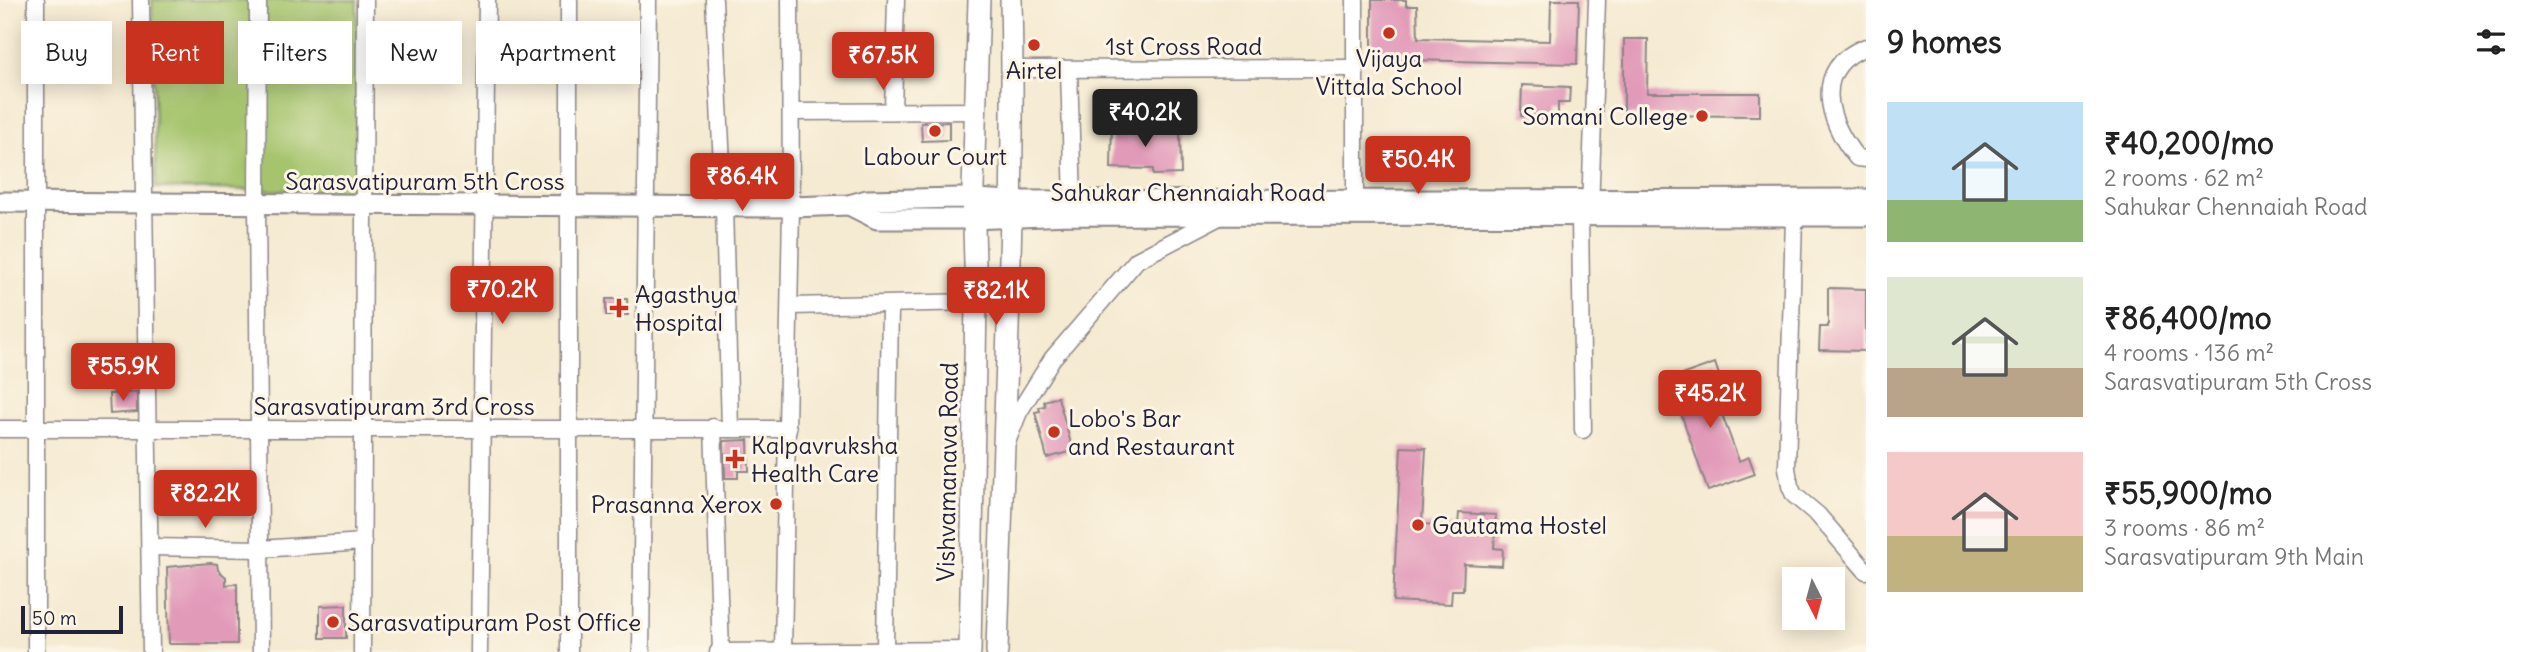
<!DOCTYPE html>
<html lang="en">
<head>
<meta charset="utf-8">
<style>
  body { margin:0; font-family:Delius,sans-serif; background:#f6f6f6; color:#222; height:100vh; display:flex; flex-direction:column; font-size:26px; white-space:nowrap }
  * { box-sizing:border-box; margin:0 }
  p { font-size:23px; color:#767676 }
  .icon { flex:none; width:38px; height:38px; fill:none; stroke:currentColor; stroke-width:2; stroke-linecap:round; stroke-linejoin:round }
  .map { position:relative; flex:1; overflow:hidden }
  .details { display:flex; flex-direction:column; background:#fff; width:665px }
  .details>* { flex:none }
  .hud { position:absolute; left:21px; top:21px; width:665px; height:63px; display:flex; gap:14px }
  .needle { width:46px; rotate:174deg }
  .controls { position:absolute; left:1782px; top:567px; display:grid; gap:14px }
  .controls a { display:grid; place-items:center; width:63px; height:63px; border-radius:0px; background:#fff; box-shadow:0 4px 18px #0003; font-size:35px }
  .scale { position:absolute; left:21px; bottom:18px; width:102px; box-sizing:border-box; padding-left:7px; border:4px solid #22223b; border-top:0; font-size:19px; line-height:24px; white-space:nowrap; color:#22223b; -webkit-text-stroke:5px #fcf5e5; paint-order:stroke }
  .price { position:absolute; translate:-50% -60px; padding:0 16px; border-radius:7px; background:#c8321e; color:#fff; font-size:23px; line-height:46px; filter:drop-shadow(0 2px 4px #0008) }
  .price::after { content:''; position:absolute; left:50%; top:42px; width:21px; height:16px; margin-left:-10px; background:inherit; clip-path:polygon(0 0,100% 0,50% 100%) }
  .price.selected { background:#222; color:#fff }
  ul { padding:0; list-style:none }
  li { display:flex; align-items:center; gap:21px; height:175px; padding:0 21px }
  li span { display:grid; place-items:center; flex:none; width:196px; height:140px; border-radius:0px; color:#555 }
  li>.icon { margin-inline-start:auto }
  span .icon { width:84px; height:84px; fill:#fffc; stroke-width:1 }
  li b { font-size:30px }
  h2 { display:flex; justify-content:space-between; align-items:center; height:84px; padding:0 21px; font-size:30px }
  .pill { padding:0 24px; border-radius:0px; background:#fff; box-shadow:0 4px 18px #0003; font-size:24px; line-height:63px }
  .pill.selected { background:#c8321e; color:#fff }
  main { display:flex; flex:1; min-height:0 }
  .map>svg:first-child { display:block }
  .green { fill:#a5c46d; stroke:#647354; stroke-width:2 }
  .building { fill:#e29ab9 }
  .lines { fill:none; stroke-linecap:round; stroke-linejoin:round }
  .minor-casing { stroke:#8c8686; stroke-width:19 }
  .tertiary-casing { stroke:#8c8686; stroke-width:23 }
  .secondary-casing { stroke:#8c8686; stroke-width:24 }
  .minor { stroke:#fff; stroke-width:16 }
  .tertiary { stroke:#fff; stroke-width:19 }
  .secondary { stroke:#fff; stroke-width:21 }
  .poi-dot { fill:#c8321e; stroke:#fcf5e5; stroke-width:2.5 }
  .labels { text-anchor:middle; dominant-baseline:central; stroke-width:6; stroke-linejoin:round; paint-order:stroke }
  .street-label { font-size:24px; fill:#22223b; stroke:#fcf5e5 }
  .poi-label { font-size:24px; fill:#22223b; stroke:#fcf5e5; text-anchor:start }
</style>
</head>
<body>
<main>
<div class="map">
<svg width="1866" height="652" viewBox="0 0 1866 652">
  <rect width="100%" height="100%" fill="#fcf5e5"/>
  <filter id="ink" filterUnits="userSpaceOnUse"><feTurbulence type="fractalNoise" baseFrequency=".0143" numOctaves="2"/><feDisplacementMap in="SourceGraphic" scale="14" xChannelSelector="R" yChannelSelector="G"/><feConvolveMatrix kernelMatrix="1 2 1 2 8 2 1 2 1" color-interpolation-filters="sRGB"/></filter>
  <filter id="wash" filterUnits="userSpaceOnUse"><feTurbulence type="fractalNoise" baseFrequency=".00686" numOctaves="4" result="noise"/><feDisplacementMap in="SourceGraphic" scale="28" xChannelSelector="R" yChannelSelector="G"/><feGaussianBlur stdDeviation="1.57" result="paint"/><feColorMatrix in="noise" values="0 0 0 0 0 0 0 0 0 0 0 0 0 0 0 0 0 1.4 0 .05"/><feComposite in="paint" operator="in"/></filter>
  <g filter="url(#wash)">
    <rect width="100%" height="100%" fill="#f5ead2"/>
    <polygon class="green" points="152,0 357,0 356,192 156,188"/>
    <g id="blocks">
      <g class="building">
        <polygon points="1372,0 1406,0 1406,6 1417,6 1418,38 1550,41 1551,0 1579,0 1577,64 1372,59"/>
        <polygon points="1624,39 1648,39 1647,93 1760,93 1760,116 1624,115"/>
        <polygon points="1522,85 1570,87 1569,103 1558,103 1558,118 1521,116"/>
        <polygon points="949,122 949,140 922,141 921,123"/>
        <polygon points="1112,123 1142,123 1142,133 1180,131 1181,174 1153,175 1153,169 1111,168"/>
        <polygon points="1828,288 1866,289 1866,351 1819,350 1820,327 1828,327"/>
        <polygon points="606,299 627,299 628,315 606,315"/>
        <polygon points="1715,363 1721,381 1711,384 1739,461 1749,457 1755,474 1708,491 1678,405 1687,401 1678,376"/>
        <polygon points="137,392 137,412 110,414 109,394"/>
        <polygon points="1058,397 1073,451 1047,458 1035,412 1040,411 1039,407 1045,406 1044,401"/>
        <polygon points="748,440 749,471 738,471 738,478 725,478 724,441"/>
        <polygon points="1401,447 1426,448 1422,524 1458,526 1459,513 1496,515 1494,548 1503,549 1502,566 1464,564 1463,590 1452,590 1451,604 1393,601"/>
        <polygon points="210,563 217,564 218,570 226,577 226,585 237,584 237,644 169,644 167,567"/>
        <polygon points="346,605 346,638 320,638 320,606"/>
      </g>
    </g>
  </g>
  <g filter="url(#ink)">
    <use href="#blocks" fill-opacity="0" stroke="#8c8686" stroke-width="2"/>
    <g class="lines">
      <g class="minor-casing">
        <g id="minor">
          <polyline points="36,0 36,652"/>
          <polyline points="141,0 151,652"/>
          <polyline points="258,0 257,204 261,652"/>
          <polyline points="714,0 724,207 730,429"/>
          <polyline points="1355,0 1355,200"/>
          <path d="M 1866,47 C 1810,68 1828,122 1857,158 L 1866,159"/>
          <polyline points="1013,69 1355,68"/>
          <polyline points="1069,70 1073,201"/>
          <polyline points="893,110 896,0"/>
          <polyline points="791,112 976,111"/>
          <polyline points="1590,211 1597,0"/>
          <polyline points="1580,216 1583,430"/>
          <polyline points="1794,217 1787,468 1790,486 1794,495 1818,515 1866,571"/>
          <polyline points="790,306 976,302"/>
          <polyline points="713,427 721,652"/>
          <polyline points="0,429 788,429"/>
          <polyline points="1007,442 1019,412 1052,359 1137,260 1221,216"/>
          <polyline points="150,547 260,549 363,542"/>
          <polyline points="885,650 890,305"/>
          <polyline points="783,651 791,207 790,0"/>
          <polyline points="362,652 365,0"/>
          <polyline points="479,652 487,0"/>
          <polyline points="569,652 569,0"/>
          <polyline points="641,652 648,0"/>
          <polyline points="718,652 970,650"/>
        </g>
      </g>
      <g class="tertiary-casing">
        <g id="tertiary">
          <polyline points="0,202 791,207 849,205 867,200 959,198 1010,201 1866,199"/>
          <polyline points="849,205 877,219 972,219 1069,215 1866,216"/>
        </g>
      </g>
      <g class="secondary-casing">
        <g id="secondary">
          <polyline points="970,652 976,302 973,188 979,0"/>
          <path d="M 997,652 C 1003,435 1016,217 1011,0"/>
        </g>
      </g>
      <use href="#minor" class="minor"/>
      <use href="#tertiary" class="tertiary"/>
      <use href="#secondary" class="secondary"/>
    </g>
  </g>
  <g class="poi-dot">
    <circle cx="1389" cy="33" r="7"/>
    <circle cx="1034" cy="45" r="7"/>
    <circle cx="1702" cy="116" r="7"/>
    <circle cx="935" cy="131" r="7"/>
    <path d="M615.5 297.5h7v7h7v7h-7v7h-7v-7h-7v-7h7z"/>
    <circle cx="1054" cy="432" r="7"/>
    <path d="M731.5 448.5h7v7h7v7h-7v7h-7v-7h-7v-7h7z"/>
    <circle cx="776" cy="504" r="7"/>
    <circle cx="1418" cy="525" r="7"/>
    <circle cx="333" cy="622" r="7"/>
  </g>
  <g class="labels">
    <g class="street-label">
      <text x="1184" y="46">1st Cross Road</text>
      <text x="425" y="181">Sarasvatipuram 5th Cross</text>
      <text x="1188" y="192">Sahukar Chennaiah Road</text>
      <text x="394" y="406">Sarasvatipuram 3rd Cross</text>
      <text transform="translate(947 472) rotate(-89)">Vishvamanava Road</text>
    </g>
    <g class="poi-label">
      <text x="1389" y="58" text-anchor="middle">Vijaya<tspan x="1389" dy="28">Vittala School</tspan></text>
      <text x="1034" y="70" text-anchor="middle">Airtel</text>
      <text x="1688" y="116" text-anchor="end">Somani College</text>
      <text x="935" y="156" text-anchor="middle">Labour Court</text>
      <text x="635" y="294">Agasthya<tspan x="635" dy="28">Hospital</tspan></text>
      <text x="1068" y="418">Lobo's Bar<tspan x="1068" dy="28">and Restaurant</tspan></text>
      <text x="751" y="445">Kalpavruksha<tspan x="751" dy="28">Health Care</tspan></text>
      <text x="762" y="504" text-anchor="end">Prasanna Xerox</text>
      <text x="1432" y="525">Gautama Hostel</text>
      <text x="347" y="622">Sarasvatipuram Post Office</text>
    </g>
  </g>
</svg>
<div class="controls">
<a><svg class="needle" viewBox="-14 -14 28 28"><path d="M0-13l5 13h-10z" fill="#e53935"/><path d="M0 13l5-13h-10z" fill="#767676"/></svg></a>
</div>
<div class="scale">50 m</div>
<b class="price" style="left:883px;top:92px">₹67.5K</b>
<b class="price selected" style="left:1145px;top:149px">₹40.2K</b>
<b class="price" style="left:1418px;top:196px">₹50.4K</b>
<b class="price" style="left:742px;top:213px">₹86.4K</b>
<b class="price" style="left:502px;top:326px">₹70.2K</b>
<b class="price" style="left:996px;top:327px">₹82.1K</b>
<b class="price" style="left:123px;top:403px">₹55.9K</b>
<b class="price" style="left:1710px;top:430px">₹45.2K</b>
<b class="price" style="left:205px;top:530px">₹82.2K</b>
<div class="hud">
<a class="pill">Buy</a>
<a class="pill selected">Rent</a>
<a class="pill">Filters</a>
<a class="pill">New</a>
<a class="pill">Apartment</a>
</div>
</div>
<section class="details">
<h2>9 homes<svg class="icon" aria-label="filters" viewBox="0 0 24 24"><path d="M4 7h16M4 17h16"/><circle cx="9" cy="7" r="2"/><circle cx="15" cy="17" r="2"/></svg></h2>
<ul>
<li><span style="background:linear-gradient(#bfe0f5 70%,#8fb573 0)"><svg class="icon" aria-label="home" viewBox="0 0 24 24"><path d="M3 11l9-7 9 7M6 9v11h12V9"/></svg></span><div><b>₹40,200/mo</b><p>2 rooms · 62 m²</p><p>Sahukar Chennaiah Road</p></div></li>
<li><span style="background:linear-gradient(#dfe7d0 65%,#b9a48a 0)"><svg class="icon" aria-label="home" viewBox="0 0 24 24"><path d="M3 11l9-7 9 7M6 9v11h12V9"/></svg></span><div><b>₹86,400/mo</b><p>4 rooms · 136 m²</p><p>Sarasvatipuram 5th Cross</p></div></li>
<li><span style="background:linear-gradient(#f6c9c9 60%,#c2b280 0)"><svg class="icon" aria-label="home" viewBox="0 0 24 24"><path d="M3 11l9-7 9 7M6 9v11h12V9"/></svg></span><div><b>₹55,900/mo</b><p>3 rooms · 86 m²</p><p>Sarasvatipuram 9th Main</p></div></li>
</ul>
</section>
</main>
</body>
</html>
